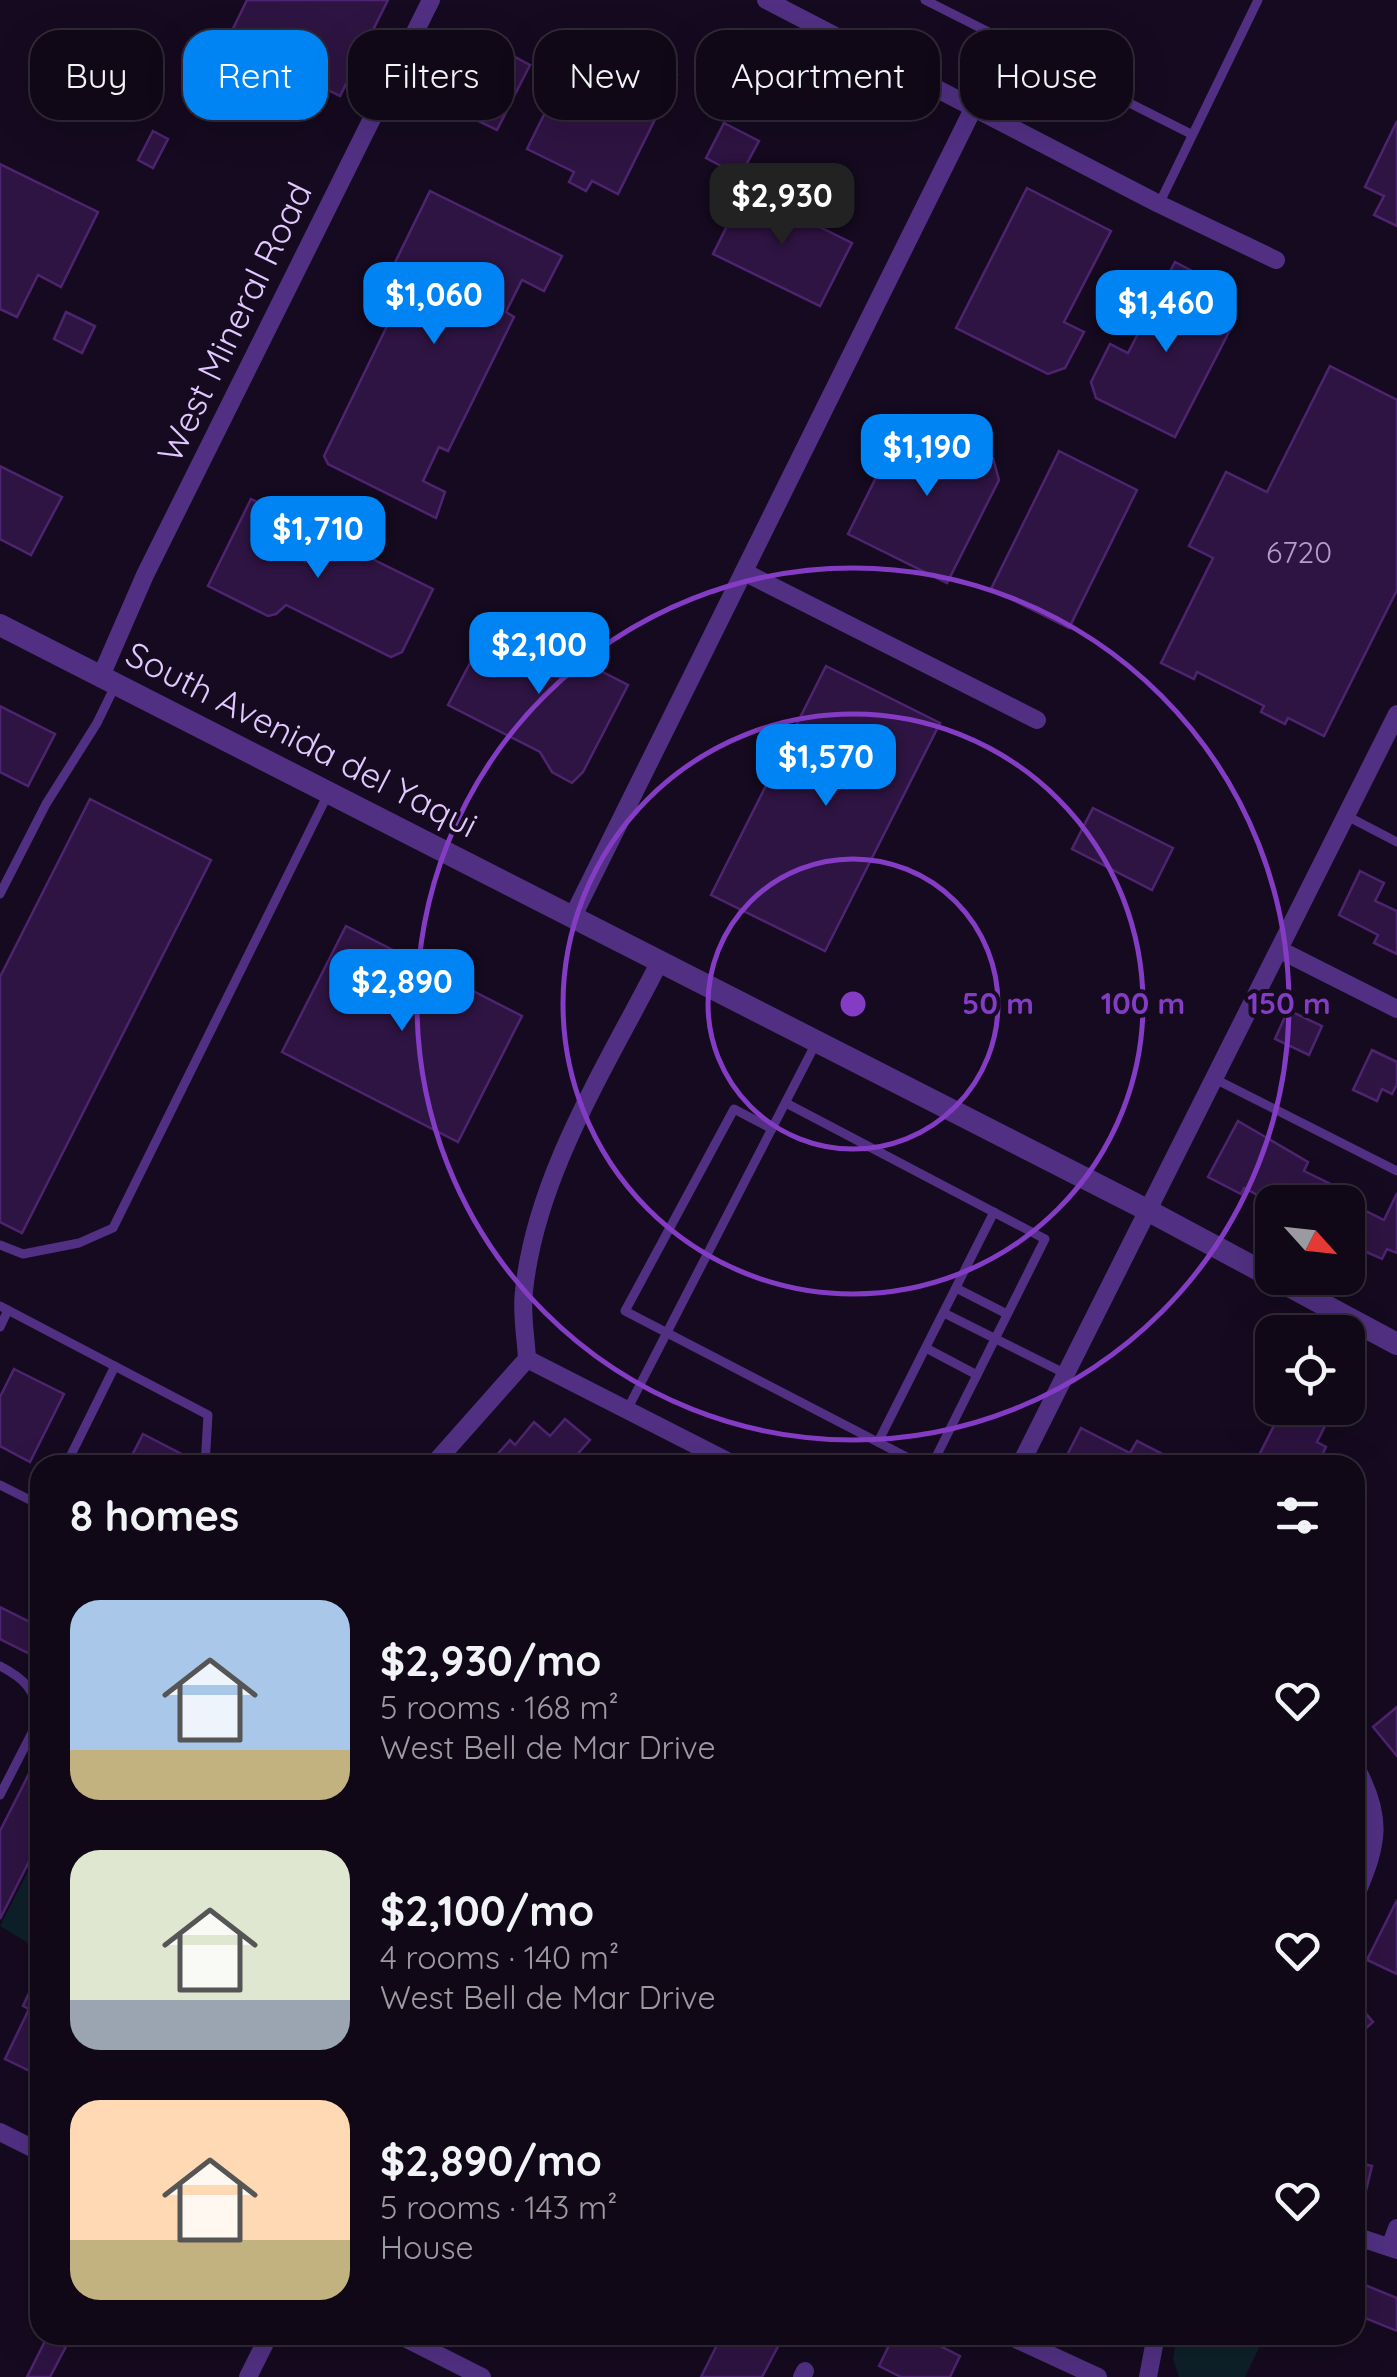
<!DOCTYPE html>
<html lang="en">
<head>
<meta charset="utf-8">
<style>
  body { margin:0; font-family:Quicksand,sans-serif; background:#1e1624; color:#f1f3f6; height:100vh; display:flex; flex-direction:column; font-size:38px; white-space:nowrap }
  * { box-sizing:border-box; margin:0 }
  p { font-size:32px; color:#9c9aa1 }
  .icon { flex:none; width:55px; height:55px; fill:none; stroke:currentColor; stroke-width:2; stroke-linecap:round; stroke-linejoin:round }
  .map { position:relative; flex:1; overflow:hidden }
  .sheet { position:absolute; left:30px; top:1455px; width:1335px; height:890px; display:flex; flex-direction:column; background:#100817; border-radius:30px; box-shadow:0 10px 40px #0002,0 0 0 2px #302936 }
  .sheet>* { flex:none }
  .hud { position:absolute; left:30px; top:30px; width:1338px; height:90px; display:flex; gap:20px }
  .needle { width:65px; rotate:117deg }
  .fabs { position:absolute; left:1255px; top:1185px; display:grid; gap:20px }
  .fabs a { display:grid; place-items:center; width:110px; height:110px; border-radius:20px; background:#100817; box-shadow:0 10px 40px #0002,0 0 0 2px #302936; font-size:50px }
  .price { position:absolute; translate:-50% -85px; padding:0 22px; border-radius:20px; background:#0084f3; color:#fff; font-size:32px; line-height:65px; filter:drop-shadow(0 2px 5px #0008) }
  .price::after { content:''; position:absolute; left:50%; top:60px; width:30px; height:22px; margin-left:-15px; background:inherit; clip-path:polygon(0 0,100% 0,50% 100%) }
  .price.selected { background:#222; color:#fff }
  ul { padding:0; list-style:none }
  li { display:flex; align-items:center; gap:30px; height:250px; padding:0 40px }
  li span { display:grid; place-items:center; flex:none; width:280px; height:200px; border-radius:30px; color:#555 }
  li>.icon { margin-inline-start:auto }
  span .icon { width:120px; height:120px; fill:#fffc; stroke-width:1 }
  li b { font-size:42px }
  h2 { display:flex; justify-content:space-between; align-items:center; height:120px; padding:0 40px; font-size:42px }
  .pill { padding:0 35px; border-radius:30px; background:#100817; box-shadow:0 10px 40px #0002,0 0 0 2px #302936; font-size:35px; line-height:90px }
  .pill.selected { background:#0084f3; color:#fff }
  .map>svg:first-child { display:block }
  .green { fill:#0d2029 }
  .building { fill:#2e1442; stroke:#4e2470; stroke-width:2.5 }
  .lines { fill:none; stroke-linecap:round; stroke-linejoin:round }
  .service { stroke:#513083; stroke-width:9 }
  .minor { stroke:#513083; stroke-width:18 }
  .tertiary { stroke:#513083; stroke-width:22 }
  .ring { fill:none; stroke:#853cc5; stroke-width:5 }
  .labels { text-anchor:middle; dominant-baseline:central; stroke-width:8; stroke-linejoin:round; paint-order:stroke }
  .number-label { font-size:30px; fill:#b59bd0 }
  .street-label { font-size:35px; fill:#e2c8ff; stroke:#150a1f }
  .centre { fill:#853cc5; stroke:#150a1f; stroke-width:5 }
  .ring-label { font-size:30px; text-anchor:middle; font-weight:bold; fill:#853cc5; stroke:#150a1f; stroke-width:8; stroke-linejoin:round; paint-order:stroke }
</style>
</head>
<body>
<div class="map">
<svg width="1397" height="2377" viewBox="0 0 1397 2377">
  <rect width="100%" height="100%" fill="#150a1f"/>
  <g class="green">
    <polygon points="40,1848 40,1950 0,1926"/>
    <polygon points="1177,2335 1265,2335 1245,2377 1179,2377 1173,2359"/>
  </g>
  <g class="building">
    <polygon points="247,0 388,0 340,96 228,39"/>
    <polygon points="586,30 677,75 618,194 592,181 586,191 569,182 574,172 527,149"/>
    <polygon points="502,50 530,65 497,130 468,116"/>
    <polygon points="1397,121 1397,226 1374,215 1384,196 1365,187"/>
    <polygon points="724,123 759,141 740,176 706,158"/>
    <polygon points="153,131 168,139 153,168 138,160"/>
    <polygon points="0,164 98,212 61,287 38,275 17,317 0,309"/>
    <polygon points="1027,188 1111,231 1064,322 1084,332 1065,368 1048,374 956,328"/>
    <polygon points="745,190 852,243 820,306 713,254"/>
    <polygon points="430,191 562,256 544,291 522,280 506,312 514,317 448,451 439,447 423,481 445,492 436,518 328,464 324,456 388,324 385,322 395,303 384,290 385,283"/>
    <polygon points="1175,262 1198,274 1232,326 1175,437 1096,398 1091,382 1110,344 1128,353"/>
    <polygon points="66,312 95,326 82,353 54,339"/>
    <polygon points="1330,366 1397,400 1397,590 1324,736 1288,718 1285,724 1261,712 1264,706 1197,672 1194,679 1161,663 1213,558 1189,546 1226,472 1267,492"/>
    <polygon points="907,415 993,458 999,480 947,583 848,534"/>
    <polygon points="1059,451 1137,490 1069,628 991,589"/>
    <polygon points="0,466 62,497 31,555 0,539"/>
    <polygon points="251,499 433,589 402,652 391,657 286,605 276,614 268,616 208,586"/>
    <polygon points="504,621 628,685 583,772 572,783 552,772 540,752 448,705 490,625"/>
    <polygon points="826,666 940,723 825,951 711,895"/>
    <polygon points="0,706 55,734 28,786 0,772"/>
    <polygon points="90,799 211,860 22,1233 0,1222 0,977"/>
    <polygon points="1093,808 1173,848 1152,890 1072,849"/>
    <polygon points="1360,871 1384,883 1375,901 1397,911 1397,954 1374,943 1378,935 1339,915"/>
    <polygon points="346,926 522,1016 458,1142 282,1052"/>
    <polygon points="1288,1010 1322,1026 1309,1055 1275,1039"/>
    <polygon points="1372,1050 1397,1062 1397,1084 1392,1094 1382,1089 1377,1101 1353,1090"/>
    <polygon points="1238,1121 1308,1162 1304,1171 1341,1189 1334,1202 1271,1202 1244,1188 1241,1194 1208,1177"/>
    <polygon points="1397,1193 1397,1253 1387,1249 1382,1259 1348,1244 1348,1202 1384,1220"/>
    <polygon points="14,1369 64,1394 30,1462 0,1446 0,1397"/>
    <polygon points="1283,1408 1334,1408 1317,1442 1326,1447 1317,1465 1254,1465"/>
    <polygon points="565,1419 590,1440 568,1465 488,1465 510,1440 515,1445 534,1422 550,1436"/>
    <polygon points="1081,1428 1130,1453 1137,1441 1184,1465 1062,1465"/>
    <polygon points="143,1434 197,1462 197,1465 127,1465"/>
    <polygon points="0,1607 40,1627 40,1659 0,1639"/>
    <polygon points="1397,1707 1397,1756 1373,1727"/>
    <polygon points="40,1752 40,1840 0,1919 0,1831"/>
    <polygon points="1397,1900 1397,1974 1367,1960"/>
    <polygon points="40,1969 40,2076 5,2059 29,2009 23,2006"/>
    <polygon points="1355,2001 1373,2022 1355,2038"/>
    <polygon points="1355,2162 1372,2166 1361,2211 1355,2211"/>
    <polygon points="1355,2281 1397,2298 1397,2331 1355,2314"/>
    <polygon points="48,2335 72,2335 50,2377 27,2377"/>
    <polygon points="722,2335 784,2335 762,2377 701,2377"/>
    <polygon points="894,2335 918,2335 960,2356 950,2377 901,2377 879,2366"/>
  </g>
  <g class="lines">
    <g class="service">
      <polyline points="925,0 1191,134"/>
      <polyline points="1159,204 1258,0"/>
      <polyline points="1347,816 1397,842"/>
      <polyline points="0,894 46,804 97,723 115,686"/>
      <polyline points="1215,1079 1397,1171"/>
      <polyline points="786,1103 1045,1239 932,1465"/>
      <polyline points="772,1129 734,1109 625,1311 922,1465"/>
      <polyline points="0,1245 23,1254 79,1243 113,1228 328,794"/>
      <polyline points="956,1288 1007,1314"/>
      <polyline points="0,1306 208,1415 205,1465"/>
      <polyline points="944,1313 1066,1374"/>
      <polyline points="0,1327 8,1310"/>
      <polyline points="926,1348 977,1375"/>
      <polyline points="627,1410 816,1043"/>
      <polyline points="878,1442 994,1212"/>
      <polyline points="66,1465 115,1366"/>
      <polyline points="0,1485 40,1505"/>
      <path d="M 0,1666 C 25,1679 34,1689 40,1717"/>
      <polyline points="0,1795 40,1717"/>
    </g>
    <g class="minor">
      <polyline points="766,0 1159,204 1276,260"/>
      <polyline points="744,572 1037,720"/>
      <polyline points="101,676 145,575 431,0"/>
      <polyline points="573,916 974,107"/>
      <polyline points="1280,950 1397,1009"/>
      <polyline points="527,1359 735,1465"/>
      <path d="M 433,1465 L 527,1359 C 526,1337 521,1313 524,1291 C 536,1174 608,1064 660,961"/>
      <polyline points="1020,1465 1397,714"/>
      <path d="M 1355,1766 C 1384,1818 1378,1844 1355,1897"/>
      <polyline points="0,2132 40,2152"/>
      <polyline points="1355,2236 1397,2250"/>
      <polyline points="1390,2247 1397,2228"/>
      <polyline points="399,2335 482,2377"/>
      <polyline points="1007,2335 1098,2377"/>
      <polyline points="248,2377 269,2335"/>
      <polyline points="802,2377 805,2371"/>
      <polyline points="1148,2377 1156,2335"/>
    </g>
    <g class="tertiary">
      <polyline points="0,625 1149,1211 1272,1277"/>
      <polyline points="1274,1278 1397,1344"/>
    </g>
  </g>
  <g class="ring">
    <circle cx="853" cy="1004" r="145"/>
    <circle cx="853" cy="1004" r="290"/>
    <circle cx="853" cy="1004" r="436"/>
  </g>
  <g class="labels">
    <g class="number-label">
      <text x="1299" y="552">6720</text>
    </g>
    <g class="street-label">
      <text transform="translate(234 322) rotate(-64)">West Mineral Road</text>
      <text transform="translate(302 739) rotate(27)">South Avenida del Yaqui</text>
    </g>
  </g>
  <circle cx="853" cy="1004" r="15" class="centre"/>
  <g class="ring-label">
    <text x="998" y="1014">50 m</text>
    <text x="1143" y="1014">100 m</text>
    <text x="1289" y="1014">150 m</text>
  </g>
</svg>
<div class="fabs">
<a><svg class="needle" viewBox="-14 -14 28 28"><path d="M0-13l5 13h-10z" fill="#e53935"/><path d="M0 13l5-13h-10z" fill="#9c9aa1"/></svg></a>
<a><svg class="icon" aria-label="locate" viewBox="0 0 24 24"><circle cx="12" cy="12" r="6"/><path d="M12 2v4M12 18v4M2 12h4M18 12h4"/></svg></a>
</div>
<b class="price selected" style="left:782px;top:248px">$2,930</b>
<b class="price" style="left:434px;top:347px">$1,060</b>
<b class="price" style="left:1166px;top:355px">$1,460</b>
<b class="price" style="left:927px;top:499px">$1,190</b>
<b class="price" style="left:318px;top:581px">$1,710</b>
<b class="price" style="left:539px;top:697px">$2,100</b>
<b class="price" style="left:826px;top:809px">$1,570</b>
<b class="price" style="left:402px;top:1034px">$2,890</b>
<div class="hud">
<a class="pill">Buy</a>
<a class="pill selected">Rent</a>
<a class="pill">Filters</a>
<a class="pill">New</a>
<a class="pill">Apartment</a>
<a class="pill">House</a>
</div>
<section class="sheet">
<h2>8 homes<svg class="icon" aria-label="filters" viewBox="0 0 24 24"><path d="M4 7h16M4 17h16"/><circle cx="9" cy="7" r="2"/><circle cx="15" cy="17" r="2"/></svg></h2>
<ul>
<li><span style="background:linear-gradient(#a9c7e8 75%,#c2b280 0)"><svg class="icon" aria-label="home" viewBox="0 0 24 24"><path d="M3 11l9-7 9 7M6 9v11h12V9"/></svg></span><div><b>$2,930/mo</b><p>5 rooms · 168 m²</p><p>West Bell de Mar Drive</p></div><svg class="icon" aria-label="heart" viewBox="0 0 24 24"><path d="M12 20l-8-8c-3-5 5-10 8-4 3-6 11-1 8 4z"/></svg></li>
<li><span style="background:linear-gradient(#dfe7d0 75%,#9aa5b1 0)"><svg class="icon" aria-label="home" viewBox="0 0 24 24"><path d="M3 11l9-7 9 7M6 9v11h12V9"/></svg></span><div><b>$2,100/mo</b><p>4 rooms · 140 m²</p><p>West Bell de Mar Drive</p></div><svg class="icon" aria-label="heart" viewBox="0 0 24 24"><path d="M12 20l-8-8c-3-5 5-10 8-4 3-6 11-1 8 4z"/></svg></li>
<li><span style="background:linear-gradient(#ffd9b3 70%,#c2b280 0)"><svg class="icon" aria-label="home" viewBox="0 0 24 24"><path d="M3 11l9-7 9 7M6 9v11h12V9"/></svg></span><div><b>$2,890/mo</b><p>5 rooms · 143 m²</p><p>House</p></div><svg class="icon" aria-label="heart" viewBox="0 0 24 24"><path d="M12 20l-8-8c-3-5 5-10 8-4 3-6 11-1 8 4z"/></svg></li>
</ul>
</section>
</div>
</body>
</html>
